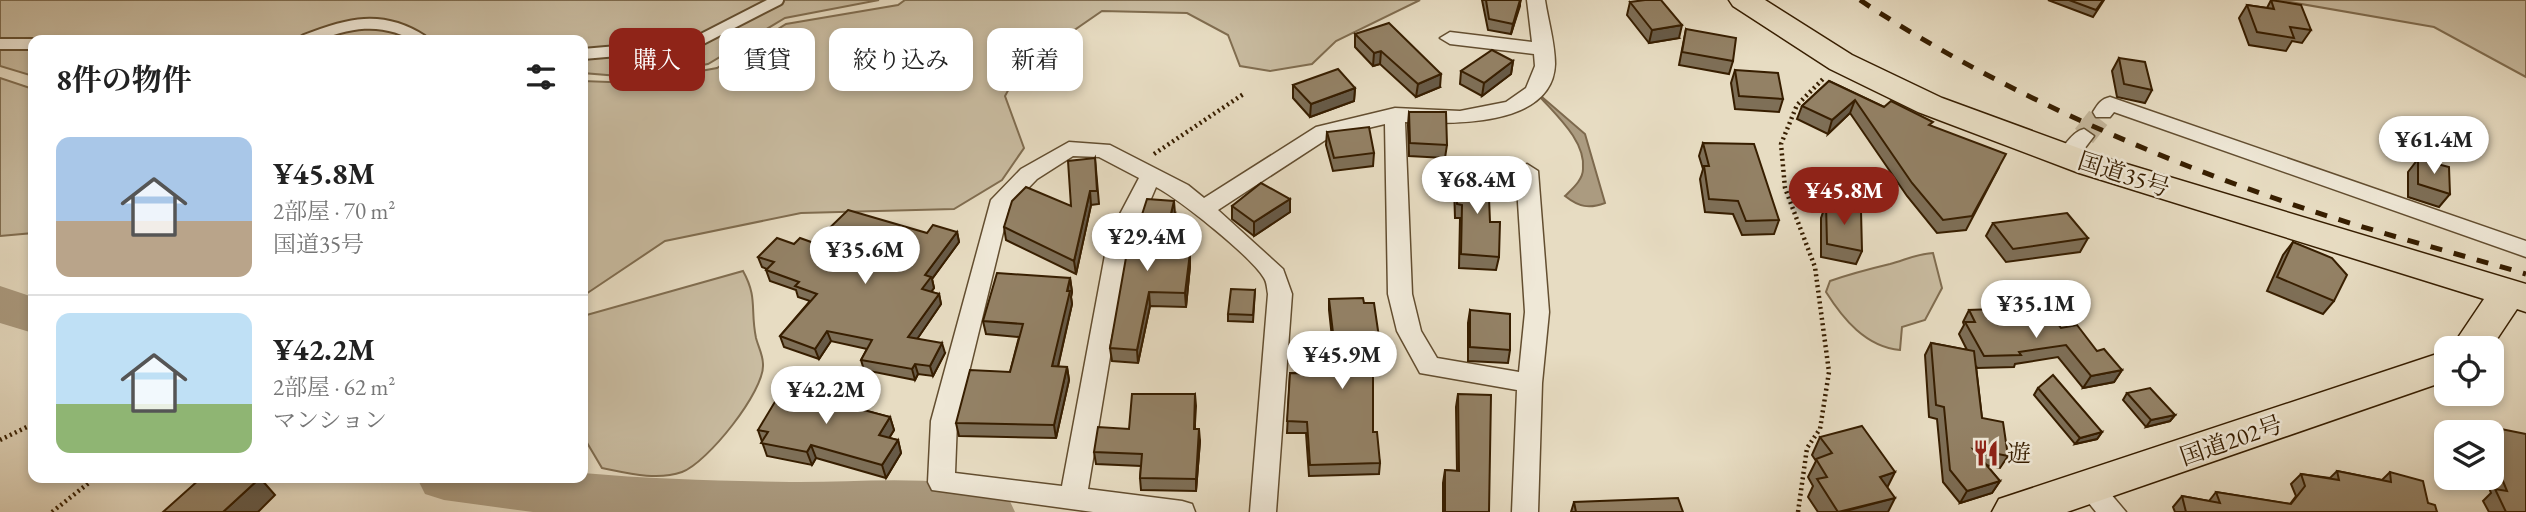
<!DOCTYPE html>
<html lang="ja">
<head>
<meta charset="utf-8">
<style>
  body { margin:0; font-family:"EB Garamond","Noto Serif JP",serif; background:#f6f6f6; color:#222; height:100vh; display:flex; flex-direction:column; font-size:26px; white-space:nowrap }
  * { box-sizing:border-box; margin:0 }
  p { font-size:23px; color:#767676 }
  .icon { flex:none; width:38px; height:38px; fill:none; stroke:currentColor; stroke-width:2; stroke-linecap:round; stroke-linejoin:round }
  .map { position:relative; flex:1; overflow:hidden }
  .drawer { position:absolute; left:28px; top:35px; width:560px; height:448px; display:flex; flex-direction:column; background:#fff; border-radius:14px; box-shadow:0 4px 10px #0003 }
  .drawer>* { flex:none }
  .guide { position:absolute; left:609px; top:28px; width:665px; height:63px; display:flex; gap:14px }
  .tools { position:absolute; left:2434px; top:336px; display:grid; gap:14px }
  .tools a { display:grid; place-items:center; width:70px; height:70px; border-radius:14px; background:#fff; box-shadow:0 4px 10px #0003; font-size:35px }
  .price { position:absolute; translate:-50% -60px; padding:0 16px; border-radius:24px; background:#fff; color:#222; font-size:23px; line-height:46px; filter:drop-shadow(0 2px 4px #0008) }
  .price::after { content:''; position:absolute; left:50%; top:42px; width:21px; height:16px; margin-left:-10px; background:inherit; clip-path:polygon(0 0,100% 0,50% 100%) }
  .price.selected { background:#8f2418; color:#fff }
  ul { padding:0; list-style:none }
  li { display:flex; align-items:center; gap:21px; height:175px; padding:0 28px }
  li+li { border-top:2px solid #e0e0e0 }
  li span { display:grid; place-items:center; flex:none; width:196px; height:140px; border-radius:14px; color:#555 }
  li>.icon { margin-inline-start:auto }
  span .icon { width:84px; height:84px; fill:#fffc; stroke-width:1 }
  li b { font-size:30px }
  h2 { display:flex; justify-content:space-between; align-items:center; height:84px; padding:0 28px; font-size:30px }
  .tag { padding:0 24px; border-radius:14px; background:#fff; box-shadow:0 4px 10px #0003; font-size:24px; line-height:63px }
  .tag.selected { background:#8f2418; color:#fff }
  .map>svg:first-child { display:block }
  .green { fill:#c9bca1; stroke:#806d50; stroke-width:2 }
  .water { fill:#ab9b80; stroke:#7d694d; stroke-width:2 }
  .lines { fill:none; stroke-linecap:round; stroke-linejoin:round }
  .river { fill:#ab9b80; fill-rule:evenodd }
  .minor-tunnel { stroke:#c4b69b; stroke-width:23; stroke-dasharray:23 11; stroke-linecap:butt }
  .service-casing { stroke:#634e30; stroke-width:14 }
  .minor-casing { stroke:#634e30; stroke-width:3 }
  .trunk-casing { stroke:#371e00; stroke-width:3 }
  .path { stroke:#371e00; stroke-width:4.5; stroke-dasharray:2 3.5; stroke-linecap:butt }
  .service { stroke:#efe8d7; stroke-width:10 }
  .minor { fill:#efe8d7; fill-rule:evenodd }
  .trunk { fill:#e7dcc2; fill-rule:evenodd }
  .rail { stroke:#371e00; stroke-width:5; stroke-dasharray:12 12; stroke-linecap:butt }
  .wall { fill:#7e6f57; stroke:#371e00; stroke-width:2 }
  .shaded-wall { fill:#675a47; stroke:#371e00; stroke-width:2 }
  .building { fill:#938165; stroke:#371e00; stroke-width:2 }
  .labels { text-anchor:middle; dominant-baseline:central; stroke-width:5; stroke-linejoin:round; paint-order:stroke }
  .street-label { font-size:24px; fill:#371e00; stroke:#efe8d7 }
  .poi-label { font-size:24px; fill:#371e00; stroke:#efe8d7; text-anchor:start }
</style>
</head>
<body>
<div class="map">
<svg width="2526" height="512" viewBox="0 0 2526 512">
  <rect width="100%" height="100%" fill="#e7dcc2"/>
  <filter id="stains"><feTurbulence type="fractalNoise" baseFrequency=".00286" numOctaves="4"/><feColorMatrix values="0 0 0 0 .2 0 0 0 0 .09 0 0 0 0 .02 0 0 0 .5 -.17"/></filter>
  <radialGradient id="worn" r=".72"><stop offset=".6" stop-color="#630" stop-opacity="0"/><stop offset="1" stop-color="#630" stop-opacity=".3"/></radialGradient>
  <g class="green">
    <polygon points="0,0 879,0 785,18 708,64 631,77 583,73 583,40 33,40 33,76 0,66"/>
    <polygon points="905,0 1420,0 1336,41 1312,64 1270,71 1240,66 1228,35 1187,13 1102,11 1021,67 1005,96 1024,148 1002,180 954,209 801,213 665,241 583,296 583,81 635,83 717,68 786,24 898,5"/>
    <polygon points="2278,0 2526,0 2526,77 2434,27"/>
    <polygon points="0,78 33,89 33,233 0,236"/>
    <path d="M 1933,253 L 1942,288 L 1925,320 L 1902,327 L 1900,350 C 1866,347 1843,319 1826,292 L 1830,281 C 1850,274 1869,269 1890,264 C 1905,260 1916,254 1933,253 Z"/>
    <path d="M 743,271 C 758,298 750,309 756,338 C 758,346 763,355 763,364 C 765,391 707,463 682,472 C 657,481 627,473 602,468 L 583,436 L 583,316 Z"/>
  </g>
  <path class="water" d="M 1535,91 L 1585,134 L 1605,203 C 1589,209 1579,207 1565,196 C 1572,189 1583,180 1583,169 C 1586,139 1552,112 1535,91 Z"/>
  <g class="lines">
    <g class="river">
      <polygon points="0,286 33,297 33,333 0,323"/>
      <path d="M 583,473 C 651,479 721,481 790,482 C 861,483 939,472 1007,495 L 1015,512 L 533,512 L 444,500 L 425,494 L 417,478 L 583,478 Z"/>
    </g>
    <polyline class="minor-tunnel" points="2084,136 2103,112"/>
    <g class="service-casing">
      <g id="service">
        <path d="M 305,40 C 347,23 382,14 422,40"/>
        <polyline points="0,44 33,44"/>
        <polyline points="583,54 652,48 702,39 778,0"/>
      </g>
    </g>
    <g class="minor-casing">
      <g id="minor">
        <path d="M 1527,0 L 1545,0 C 1548,20 1555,43 1555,64 C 1553,128 1449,124 1405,122 L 1412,294 L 1421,331 L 1437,358 L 1519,372 L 1525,312 L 1516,171 L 1527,164 L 1538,171 L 1549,312 L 1542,383 L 1538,512 L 1512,512 L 1517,390 L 1420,373 L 1397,331 L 1388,294 L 1385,124 L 1330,137 L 1218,210 L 1283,269 L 1292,294 L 1276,512 L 1250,512 L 1268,294 C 1267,289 1267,282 1264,278 C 1251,256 1179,199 1156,187 L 1127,255 L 1088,489 L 1182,501 L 1192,504 L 1195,512 L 1093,512 L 932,490 L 928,482 L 931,421 L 991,200 L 1021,169 L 1069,142 L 1110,145 L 1188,185 L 1204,198 L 1316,127 L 1395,108 L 1460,111 L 1506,102 L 1526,88 L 1535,66 L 1534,54 L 1450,44 L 1440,38 L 1450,32 L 1532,42 ZM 1073,156 L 1099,157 L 1139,178 L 1119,216 L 1105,255 L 1062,486 L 955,473 L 957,421 L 1009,208 L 1037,179 Z"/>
        <path d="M 2110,97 L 2526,241 L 2526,257 L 2114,112 L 2110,117 L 2096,117 L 2093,112 C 2098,104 2101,99 2110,97 Z"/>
        <path d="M 2084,129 L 2094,136 L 2075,161 L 2061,161 L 2057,156 C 2064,146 2072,132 2084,129 Z"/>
        <polygon points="2090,477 2099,480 2126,512 2096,512 2077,488 2081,480"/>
      </g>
    </g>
    <g class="trunk-casing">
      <g id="trunk">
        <polygon points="1729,0 1765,0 1852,55 1942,98 2103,157 2526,284 2526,312 2517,309 2491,348 2451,348 2484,299 2079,173 1918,112 1830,69 1733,6"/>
        <polygon points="2446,351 2446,381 2067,512 1992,512 1999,499"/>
      </g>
    </g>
    <g class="path">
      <polyline points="1154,154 1245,93"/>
      <polyline points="0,440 33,424"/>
      <polyline points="52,512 95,478"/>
      <polyline points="1798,512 1807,448 1820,429 1829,372 1815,267 1785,188 1781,144 1797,105 1824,78"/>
    </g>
    <use href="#service" class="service"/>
    <use href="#minor" class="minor"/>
    <use href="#trunk" class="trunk"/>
    <path class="rail" d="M 1860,0 C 1983,82 2132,148 2271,197 C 2355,227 2441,249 2526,274"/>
  </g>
  <g class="wall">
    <polygon points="1482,0 1521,0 1511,34 1488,30"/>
    <polygon points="2048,0 2104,0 2093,17"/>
    <polygon points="2271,0 2311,30 2302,43 2292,41 2286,51 2249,45 2239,18 2247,5 2267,8"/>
    <polygon points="1630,2 1679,38 1649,43 1627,15"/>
    <polygon points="1686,29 1733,61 1729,74 1679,65"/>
    <polygon points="1355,34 1440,87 1416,97 1380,64 1373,66 1355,47"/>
    <polygon points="2119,58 2152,90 2145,103 2117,97 2112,71"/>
    <polygon points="1513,61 1511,74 1482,96 1460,84 1461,71"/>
    <polygon points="1735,70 1783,99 1779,112 1735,109 1731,83"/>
    <polygon points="1829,81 1884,107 1931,126 1999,167 1966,230 1937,233 1907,196 1850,113 1828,134 1797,119 1802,106"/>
    <polygon points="1293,85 1355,88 1354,101 1310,117 1293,98"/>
    <polygon points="1409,112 1447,145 1445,158 1409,156 1408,125"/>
    <polygon points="1327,132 1374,153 1373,166 1333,171 1326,145"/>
    <polygon points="1703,143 1779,220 1774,234 1742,235 1733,214 1705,212 1700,179 1703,169 1699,156"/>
    <polygon points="1095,158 1099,204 1091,205 1076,274 1006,240 1004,227 1071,206"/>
    <polygon points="2418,159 2450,194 2439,207 2408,197 2408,172"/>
    <polygon points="1456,172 1490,222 1499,257 1496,270 1459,268 1460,218 1455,218 1454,186"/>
    <polygon points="1290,199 1290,212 1254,236 1232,219 1232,206"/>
    <polygon points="1826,204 1862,251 1856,264 1821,257 1821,218"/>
    <polygon points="1175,214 1166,252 1190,266 1186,307 1150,306 1138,363 1112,361 1110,348 1130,252"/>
    <polygon points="1993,223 2088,238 2080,252 2006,262 1986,236"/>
    <polygon points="957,232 959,242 932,279 934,288 931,292 939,294 941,304 917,339 945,353 933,376 918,374 915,380 864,370 861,360 867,349 831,341 819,359 784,347 780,336 810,301 798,297 796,290 770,281 766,270 767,269 762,267 758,257 794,244"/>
    <polygon points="2293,242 2334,301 2323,314 2267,291 2283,255"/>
    <polygon points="1070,278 1072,292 1071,297 1072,304 1058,367 1067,367 1069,380 1056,438 959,436 956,423 1010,372 1019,337 986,334 983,321"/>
    <polygon points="1255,290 1253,322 1228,321 1228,314"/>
    <polygon points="1329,299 1364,303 1381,351 1380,362 1373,363 1373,432 1380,463 1379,474 1309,476 1306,433 1287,433 1290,373 1336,375 1329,310"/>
    <polygon points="1470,310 1510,350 1508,363 1468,361 1468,323"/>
    <polygon points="1969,310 2003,323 2061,328 2097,351 2122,370 2114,382 2083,388 2058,357 2015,364 2014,367 1977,368 1976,366 1982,418 2008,456 2000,468 1986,465 2000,481 1992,493 1960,503 1943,482 1937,419 1929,417 1925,355 1931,343 1967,350 1959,334 1964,325 1963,322"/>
    <polygon points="2038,388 2102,432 2097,439 2075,444 2034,395"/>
    <polygon points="2127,393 2175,415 2170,421 2146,427 2123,400"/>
    <polygon points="1195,394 1195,429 1200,441 1196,491 1141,490 1140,478 1141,466 1096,464 1094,452 1129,429"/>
    <polygon points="1458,394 1489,512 1443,512 1443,483 1445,470 1457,471 1456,407"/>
    <polygon points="837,403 890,417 894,430 889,438 898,440 901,453 886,478 816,458 812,465 767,456 758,430"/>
    <polygon points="2496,428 2526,512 2489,512 2483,501 2491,493 2485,478 2492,478 2491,432"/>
    <polygon points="1820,437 1887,487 1888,512 1818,512 1808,497 1813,486 1808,477 1816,461 1812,455"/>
    <polygon points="2337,471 2382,480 2390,472 2428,503 2437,512 2175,512 2173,507 2182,496 2209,501 2216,492 2290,504 2296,496 2291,484 2301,474 2330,478"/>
    <polygon points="1574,502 1683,512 1571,512"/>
  </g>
  <g class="shaded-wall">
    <polygon points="1520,0 1520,6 1511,34 1513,24"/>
    <polygon points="1682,25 1679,38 1649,43 1652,30"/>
    <polygon points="1381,51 1380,64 1373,66 1374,53"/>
    <polygon points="1513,61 1511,74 1482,96 1484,83"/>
    <polygon points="1441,74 1440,87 1416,97 1418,84"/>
    <polygon points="1355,88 1354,101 1310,117 1311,104"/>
    <polygon points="1855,100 1850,113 1828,134 1832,120"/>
    <polygon points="1090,191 1091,205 1076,274 1074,261"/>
    <polygon points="1290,199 1290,212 1254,236 1254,222"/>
    <polygon points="1174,201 1175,214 1163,265 1162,252"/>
    <polygon points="957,232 959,242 932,279 934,288 925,300 922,289 925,275"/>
    <polygon points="1190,253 1190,266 1186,307 1185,293"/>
    <polygon points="1070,278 1072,292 1071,297 1072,304 1055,379 1052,366"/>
    <polygon points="1149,292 1150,306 1138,363 1137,350"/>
    <polygon points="939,294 941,304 911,348 908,337"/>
    <polygon points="827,331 831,341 819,359 815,349"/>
    <polygon points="942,343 945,353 933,376 930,366"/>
    <polygon points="915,364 918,374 915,380 912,369"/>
    <polygon points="1067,367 1069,380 1056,438 1054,425"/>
    <polygon points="2122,370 2114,382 2083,388 2091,376"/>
    <polygon points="834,394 838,407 830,401"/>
    <polygon points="1195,394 1196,406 1194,441 1194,429"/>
    <polygon points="2175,415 2170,421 2146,427 2151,420"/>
    <polygon points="890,417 894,430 883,448 879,435"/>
    <polygon points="1199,429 1200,441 1196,491 1196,479"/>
    <polygon points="2102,432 2097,439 2075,444 2080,438"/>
    <polygon points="898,440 901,453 886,478 882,465"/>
    <polygon points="811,445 816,458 812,465 807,452"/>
    <polygon points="1895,472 1886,490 1880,477"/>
    <polygon points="260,478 275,495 258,512 223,512"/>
    <polygon points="2000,481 1992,493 1960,503 1967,491"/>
    <polygon points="1895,498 1888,512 1842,512"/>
  </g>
  <g class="building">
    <polygon points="1486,0 1520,0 1513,24 1489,19"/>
    <polygon points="1645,0 1661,0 1682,25 1652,30 1630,2"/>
    <polygon points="2069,0 2103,0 2096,10"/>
    <polygon points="2271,0 2301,5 2311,30 2290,27 2294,38 2257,32 2247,5 2274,9"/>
    <polygon points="1389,23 1441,74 1418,84 1381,51 1374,53 1355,34"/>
    <polygon points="1686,29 1736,38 1733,61 1682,52"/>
    <polygon points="1492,50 1513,61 1484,83 1461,71"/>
    <polygon points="2119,58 2145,62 2152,90 2124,84"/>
    <polygon points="1338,69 1355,88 1311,104 1293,85"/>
    <polygon points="1735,70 1778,73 1783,99 1739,96"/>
    <polygon points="1829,81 1884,107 1891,101 1933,122 1929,125 2006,154 1972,216 1943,220 1912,183 1855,100 1832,120 1802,106"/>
    <polygon points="1409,112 1446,112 1447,145 1410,143"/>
    <polygon points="1369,127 1374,153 1334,158 1327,132"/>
    <polygon points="1703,143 1754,144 1779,220 1746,221 1738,201 1709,199 1704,166 1709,166"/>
    <polygon points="1095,158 1097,191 1090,191 1074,261 1004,227 1012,201 1026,187 1071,206 1068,161"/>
    <polygon points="2418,159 2449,167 2450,194 2418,184"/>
    <polygon points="1456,172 1488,173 1490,222 1500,222 1499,257 1461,254 1462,205 1457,204"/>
    <polygon points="1261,183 1290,199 1254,222 1232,206"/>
    <polygon points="1147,199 1174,201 1162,252 1190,253 1185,293 1149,292 1137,350 1110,348 1127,252 1130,252"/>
    <polygon points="1826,204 1861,210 1862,251 1827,244"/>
    <polygon points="848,210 927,233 933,225 957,232 925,275 931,277 922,289 939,294 908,337 942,343 930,366 915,364 912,369 861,360 872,340 827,331 815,349 780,336 817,294 795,286 799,282 766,270 774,262 758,257 777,238 794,244 800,238 814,243"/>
    <polygon points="2067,213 2088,238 2013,249 1993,223"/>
    <polygon points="2293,242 2332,258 2347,275 2334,301 2277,277"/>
    <polygon points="997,273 1070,278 1067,291 1070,291 1052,366 1067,367 1054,425 956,423 970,370 1010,372 1023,324 983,321"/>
    <polygon points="1231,289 1255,290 1253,315 1228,314"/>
    <polygon points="1363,298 1364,303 1374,303 1381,351 1373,352 1373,432 1377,432 1380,463 1310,465 1307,422 1287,421 1290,373 1338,375 1329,299"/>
    <polygon points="1995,309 2003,323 2052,316 2061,328 2077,325 2097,351 2104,349 2122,370 2091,376 2066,345 2019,352 2021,355 1984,356 1965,322 1975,322 1969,310"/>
    <polygon points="1470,310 1510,314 1510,350 1470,347"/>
    <polygon points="1931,343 1974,351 1982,418 2003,422 2008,456 1973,449 2000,481 1967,491 1950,470 1944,407 1936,405"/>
    <polygon points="2053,375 2102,432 2080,438 2038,388"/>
    <polygon points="785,385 834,394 830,401 890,417 879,435 898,440 882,465 811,445 807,452 761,443 768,432 758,430"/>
    <polygon points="2150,388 2175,415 2151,420 2127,393"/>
    <polygon points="1132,394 1195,394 1194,429 1199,429 1196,479 1140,478 1142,454 1094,452 1098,427 1129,429"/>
    <polygon points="1458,394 1491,395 1489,512 1445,512 1445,470 1459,471"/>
    <polygon points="1862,426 1895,472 1880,477 1895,498 1838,512 1817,479 1827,477 1816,459 1832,453 1820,437"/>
    <polygon points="2496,428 2526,434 2526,512 2506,512 2495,489 2507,491 2492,454 2492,446"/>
    <polygon points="2337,471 2391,482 2390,472 2423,481 2428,503 2435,505 2437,512 2186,512 2182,496 2220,503 2216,492 2291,504 2305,486 2301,474 2339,480"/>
    <polygon points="201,478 260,478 223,512 163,512"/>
    <polygon points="1678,498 1683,512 1576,512 1574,502"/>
  </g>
  <defs>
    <g id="restaurant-bare" transform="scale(2.1)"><path d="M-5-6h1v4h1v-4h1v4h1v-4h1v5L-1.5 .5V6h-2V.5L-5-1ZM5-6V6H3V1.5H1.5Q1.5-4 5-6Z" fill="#8f2418" stroke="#efe8d7" stroke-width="2.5" paint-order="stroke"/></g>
  </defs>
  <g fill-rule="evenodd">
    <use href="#restaurant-bare" x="1986" y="453"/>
  </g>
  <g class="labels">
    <g class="street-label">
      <text transform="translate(2124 174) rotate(18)">国道35号</text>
      <text transform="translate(2231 440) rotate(-19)">国道202号</text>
    </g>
    <g class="poi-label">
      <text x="2007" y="453">遊</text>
    </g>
  </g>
  <rect width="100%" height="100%" filter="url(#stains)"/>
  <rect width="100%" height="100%" fill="url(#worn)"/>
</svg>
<div class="tools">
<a><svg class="icon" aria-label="locate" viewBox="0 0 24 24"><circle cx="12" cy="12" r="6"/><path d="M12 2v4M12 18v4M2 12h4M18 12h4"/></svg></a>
<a><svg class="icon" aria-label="layers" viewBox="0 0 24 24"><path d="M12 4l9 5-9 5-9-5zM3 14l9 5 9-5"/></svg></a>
</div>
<b class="price" style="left:2434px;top:176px">¥61.4M</b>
<b class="price" style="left:1477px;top:216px">¥68.4M</b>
<b class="price selected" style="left:1844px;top:227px">¥45.8M</b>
<b class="price" style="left:1147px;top:273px">¥29.4M</b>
<b class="price" style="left:865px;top:286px">¥35.6M</b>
<b class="price" style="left:2036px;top:340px">¥35.1M</b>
<b class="price" style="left:1342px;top:391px">¥45.9M</b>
<b class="price" style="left:826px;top:426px">¥42.2M</b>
<div class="guide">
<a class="tag selected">購入</a>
<a class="tag">賃貸</a>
<a class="tag">絞り込み</a>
<a class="tag">新着</a>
</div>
<section class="drawer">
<h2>8件の物件<svg class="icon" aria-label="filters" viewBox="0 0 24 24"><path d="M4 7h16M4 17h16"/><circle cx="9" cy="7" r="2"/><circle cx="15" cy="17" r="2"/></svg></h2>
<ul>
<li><span style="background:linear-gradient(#a9c7e8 60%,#b9a48a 0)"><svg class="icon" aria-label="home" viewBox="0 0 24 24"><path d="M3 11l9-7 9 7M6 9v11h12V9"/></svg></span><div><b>¥45.8M</b><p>2部屋 · 70 m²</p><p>国道35号</p></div></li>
<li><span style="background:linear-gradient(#bfe0f5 65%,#8fb573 0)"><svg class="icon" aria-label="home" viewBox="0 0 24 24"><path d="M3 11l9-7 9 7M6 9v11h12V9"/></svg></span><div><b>¥42.2M</b><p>2部屋 · 62 m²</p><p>マンション</p></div></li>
</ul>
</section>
</div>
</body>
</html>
